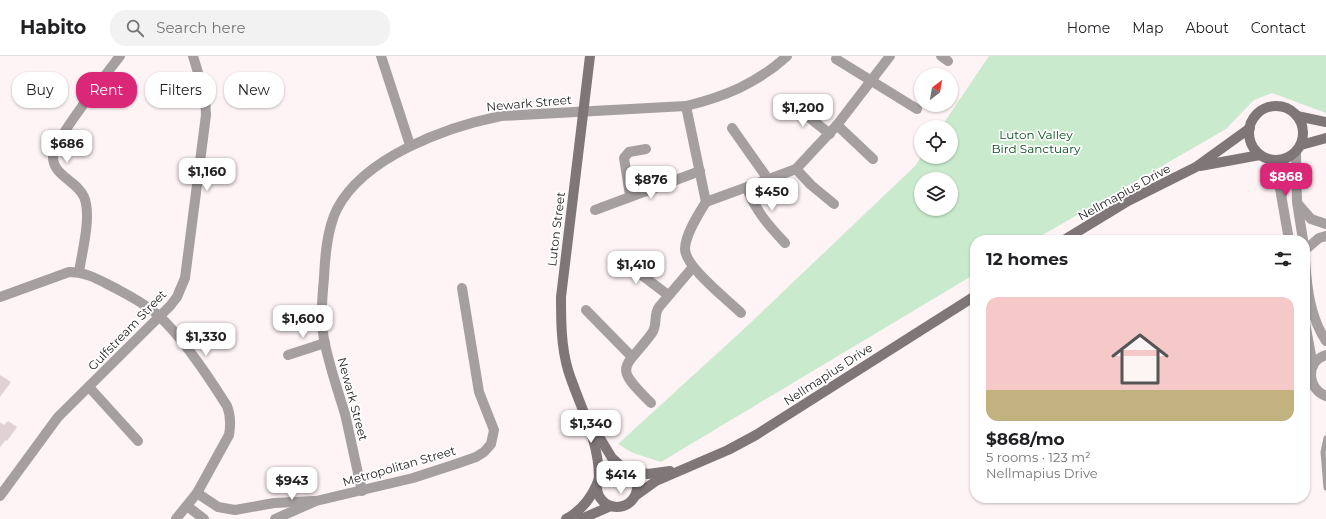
<!DOCTYPE html>
<html lang="en">
<head>
<meta charset="utf-8">
<style>
  body { margin:0; font-family:Montserrat,sans-serif; background:#f2f2f2; color:#202124; height:100vh; display:flex; flex-direction:column; font-size:15px; white-space:nowrap }
  * { box-sizing:border-box; margin:0 }
  p { font-size:13px; color:#757577 }
  .icon { flex:none; width:22px; height:22px; fill:none; stroke:currentColor; stroke-width:2; stroke-linecap:round; stroke-linejoin:round }
  .map { position:relative; flex:1; overflow:hidden }
  .panel { position:absolute; left:970px; top:179px; width:340px; height:268px; display:flex; flex-direction:column; background:#fff; border-radius:16px; box-shadow:0 1px 3px #0004 }
  .panel>* { flex:none }
  .guide { position:absolute; left:12px; top:16px; width:380px; height:36px; display:flex; gap:8px }
  .needle { width:26px; rotate:31deg }
  .fabs { position:absolute; left:914px; top:12px; display:grid; gap:8px }
  .fabs a { display:grid; place-items:center; width:44px; height:44px; border-radius:50%; background:#fff; box-shadow:0 1px 3px #0004; font-size:20px }
  .price { position:absolute; translate:-50% -34px; padding:0 9px; border-radius:8px; background:#fff; color:#222; font-size:13px; line-height:26px; filter:drop-shadow(0 1px 2px #0008) }
  .price::after { content:''; position:absolute; left:50%; top:24px; width:12px; height:9px; margin-left:-6px; background:inherit; clip-path:polygon(0 0,100% 0,50% 100%) }
  .price.active { background:#db2777; color:#fff }
  ul { padding:0; list-style:none }
  li { display:grid; align-content:center; gap:8px; height:212px; padding:0 16px }
  li+li { border-top:1px solid #e0e0e0 }
  li span { display:grid; place-items:center; height:124px; border-radius:12px; color:#555 }
  li>.icon { margin-inline-start:auto }
  span .icon { width:72px; height:72px; fill:#fffc; stroke-width:1 }
  li b { font-size:17px }
  h2 { display:flex; justify-content:space-between; align-items:center; height:48px; padding:0 16px; font-size:17px }
  .pill { padding:0 14px; border-radius:16px; background:#fff; box-shadow:0 1px 3px #0004; font-size:14px; line-height:36px }
  .pill.active { background:#db2777; color:#fff }
  header { display:flex; align-items:center; gap:24px; box-sizing:border-box; height:56px; padding:0 20px; background:#fff; border-bottom:1px solid #e0e0e0 }
  header strong { font-size:19px }
  nav { display:flex; gap:22px; margin-inline-start:auto; font-size:14px }
  .search { width:280px; height:36px; background:#f2f2f2; display:flex; align-items:center; gap:10px; box-sizing:border-box; padding:0 14px; border-radius:16px; color:#757577; font-size:15px }
  .map>svg:first-child { display:block }
  .green { fill:#c9eacc; fill-rule:evenodd }
  .building { fill:#dfd1d4 }
  .lines { fill:none; stroke-linecap:round; stroke-linejoin:round }
  .lane { stroke:#a59fa0; stroke-width:5 }
  .street { stroke:#a59fa0; stroke-width:10 }
  .secondary { stroke:#7f7678; stroke-width:10 }
  .labels { text-anchor:middle; dominant-baseline:central; stroke-width:3.5; stroke-linejoin:round; paint-order:stroke }
  .street-label { font-size:12px; fill:#211c1d; stroke:#fff }
  .park-label { font-size:12px; fill:#064c1a; stroke:#fff }
</style>
</head>
<body>
<header>
<strong>Habito</strong>
<div class="search"><svg class="icon" aria-label="search" viewBox="0 0 24 24"><circle cx="10" cy="10" r="6"/><path d="M15 15l6 6"/></svg>Search here</div>
<nav><a>Home</a><a>Map</a><a>About</a><a>Contact</a></nav>
</header>
<div class="map">
<svg width="1326" height="463" viewBox="0 0 1326 463">
  <rect width="100%" height="100%" fill="#fef3f5"/>
  <path class="green" d="M 989,0 L 1326,0 L 1326,57 L 1272,37 L 1254,44 L 1226,73 L 1034,184 L 975,184 L 975,218 L 661,406 L 633,397 L 618,388 L 745,272 L 915,110 L 921,101 L 951,101 L 951,71 L 941,71 ZM 921,123 L 951,123 L 951,153 L 921,153 Z"/>
  <g class="building">
    <polygon points="0,319 11,326 0,341"/>
    <polygon points="8,365 17,371 7,385 6,384 0,391 0,366 4,369"/>
  </g>
  <g class="lines">
    <polyline class="lane" points="1326,382 1323,396 1326,432"/>
    <g class="street">
      <polyline points="381,0 410,89"/>
      <polyline points="941,0 948,5"/>
      <polyline points="836,3 917,53"/>
      <polyline points="792,48 830,78"/>
      <polyline points="686,50 706,146"/>
      <polyline points="837,69 873,103"/>
      <polyline points="732,72 768,123"/>
      <polyline points="1296,96 1297,146 1303,184"/>
      <polyline points="1275,104 1289,184"/>
      <polyline points="796,113 811,129 834,148"/>
      <path d="M 747,132 C 755,154 769,170 785,187"/>
      <polyline points="630,139 624,102 629,96 646,93"/>
      <polyline points="1298,148 1311,163 1326,168"/>
      <polyline points="595,154 700,115"/>
      <polyline points="1305,194 1319,182 1326,180"/>
      <polyline points="618,201 668,239"/>
      <path d="M 1305,204 C 1307,232 1310,261 1326,285"/>
      <path d="M 79,216 C 82,196 92,159 84,141 C 77,124 51,120 53,98 C 55,83 107,17 120,0"/>
      <path d="M 0,241 L 69,216 C 87,216 99,224 115,232 C 130,240 146,248 159,260 C 182,281 210,323 227,350 C 231,360 231,368 229,379 L 197,437 L 176,463"/>
      <polyline points="586,254 631,300"/>
      <path d="M 741,257 C 728,244 685,211 685,193 C 685,179 699,157 706,146 L 796,113 L 837,69 L 890,0"/>
      <polyline points="1305,267 1313,310"/>
      <polyline points="288,299 325,287"/>
      <path d="M 1326,299 C 1305,306 1307,333 1326,340"/>
      <polyline points="89,331 138,385"/>
      <path d="M 651,347 C 611,308 625,314 652,277 C 658,269 653,259 659,251 L 693,211"/>
      <path d="M 362,435 C 356,409 351,384 345,358 C 338,335 330,312 325,288 C 320,267 322,243 324,222 C 325,200 327,173 337,153 C 364,101 446,71 501,60 L 686,50 C 724,41 758,27 787,0"/>
      <polyline points="197,437 218,451 235,454 274,447 314,445"/>
      <polyline points="0,440 58,361 170,250 177,241 185,222 206,59 205,40 193,0"/>
      <polyline points="187,450 204,463"/>
      <polyline points="275,463 316,445 413,422 456,408 476,401 484,396 491,388 494,374 479,336 462,232"/>
    </g>
    <g class="secondary">
      <path d="M 590,0 L 561,241 C 561,265 561,290 568,314 C 579,349 599,383 599,422"/>
      <circle cx="1276" cy="77" r="27"/>
      <polyline points="1297,60 1326,66"/>
      <polyline points="1301,89 1326,82"/>
      <polyline points="1200,110 1260,99"/>
      <polyline points="1064,184 1128,145 1196,111 1250,72"/>
      <polyline points="595,374 612,402 623,412"/>
      <circle cx="617" cy="431" r="20"/>
      <polyline points="630,415 648,418 670,415"/>
      <polyline points="635,440 656,425 728,394 756,379 975,240"/>
      <path d="M 566,463 C 581,455 590,444 597,428"/>
      <polyline points="581,463 611,450"/>
    </g>
  </g>
  <g class="labels">
    <g class="street-label">
      <text transform="translate(529 47) rotate(-5)">Newark Street</text>
      <text transform="translate(1124 136) rotate(-29)">Nellmapius Drive</text>
      <text transform="translate(556 173) rotate(-83)">Luton Street</text>
      <text transform="translate(127 274) rotate(-46)">Gulfstream Street</text>
      <text transform="translate(828 318) rotate(-33)">Nellmapius Drive</text>
      <text transform="translate(353 343) rotate(75)">Newark Street</text>
      <text transform="translate(399 410) rotate(-16)">Metropolitan Street</text>
    </g>
    <g class="park-label">
      <text x="1036" y="78">Luton Valley<tspan x="1036" dy="14">Bird Sanctuary</tspan></text>
    </g>
  </g>
</svg>
<div class="fabs">
<a><svg class="needle" viewBox="-14 -14 28 28"><path d="M0-13l5 13h-10z" fill="#e53935"/><path d="M0 13l5-13h-10z" fill="#757577"/></svg></a>
<a><svg class="icon" aria-label="locate" viewBox="0 0 24 24"><circle cx="12" cy="12" r="6"/><path d="M12 2v4M12 18v4M2 12h4M18 12h4"/></svg></a>
<a><svg class="icon" aria-label="layers" viewBox="0 0 24 24"><path d="M12 4l9 5-9 5-9-5zM3 14l9 5 9-5"/></svg></a>
</div>
<b class="price" style="left:803px;top:72px">$1,200</b>
<b class="price" style="left:67px;top:108px">$686</b>
<b class="price" style="left:207px;top:136px">$1,160</b>
<b class="price active" style="left:1286px;top:141px">$868</b>
<b class="price" style="left:651px;top:144px">$876</b>
<b class="price" style="left:772px;top:156px">$450</b>
<b class="price" style="left:636px;top:229px">$1,410</b>
<b class="price" style="left:303px;top:283px">$1,600</b>
<b class="price" style="left:206px;top:301px">$1,330</b>
<b class="price" style="left:591px;top:388px">$1,340</b>
<b class="price" style="left:621px;top:439px">$414</b>
<b class="price" style="left:292px;top:445px">$943</b>
<div class="guide">
<a class="pill">Buy</a>
<a class="pill active">Rent</a>
<a class="pill">Filters</a>
<a class="pill">New</a>
</div>
<section class="panel">
<h2>12 homes<svg class="icon" aria-label="filters" viewBox="0 0 24 24"><path d="M4 7h16M4 17h16"/><circle cx="9" cy="7" r="2"/><circle cx="15" cy="17" r="2"/></svg></h2>
<ul>
<li><span style="background:linear-gradient(#f6c9c9 75%,#c2b280 0)"><svg class="icon" aria-label="home" viewBox="0 0 24 24"><path d="M3 11l9-7 9 7M6 9v11h12V9"/></svg></span><div><b>$868/mo</b><p>5 rooms · 123 m²</p><p>Nellmapius Drive</p></div></li>
</ul>
</section>
</div>
</body>
</html>
